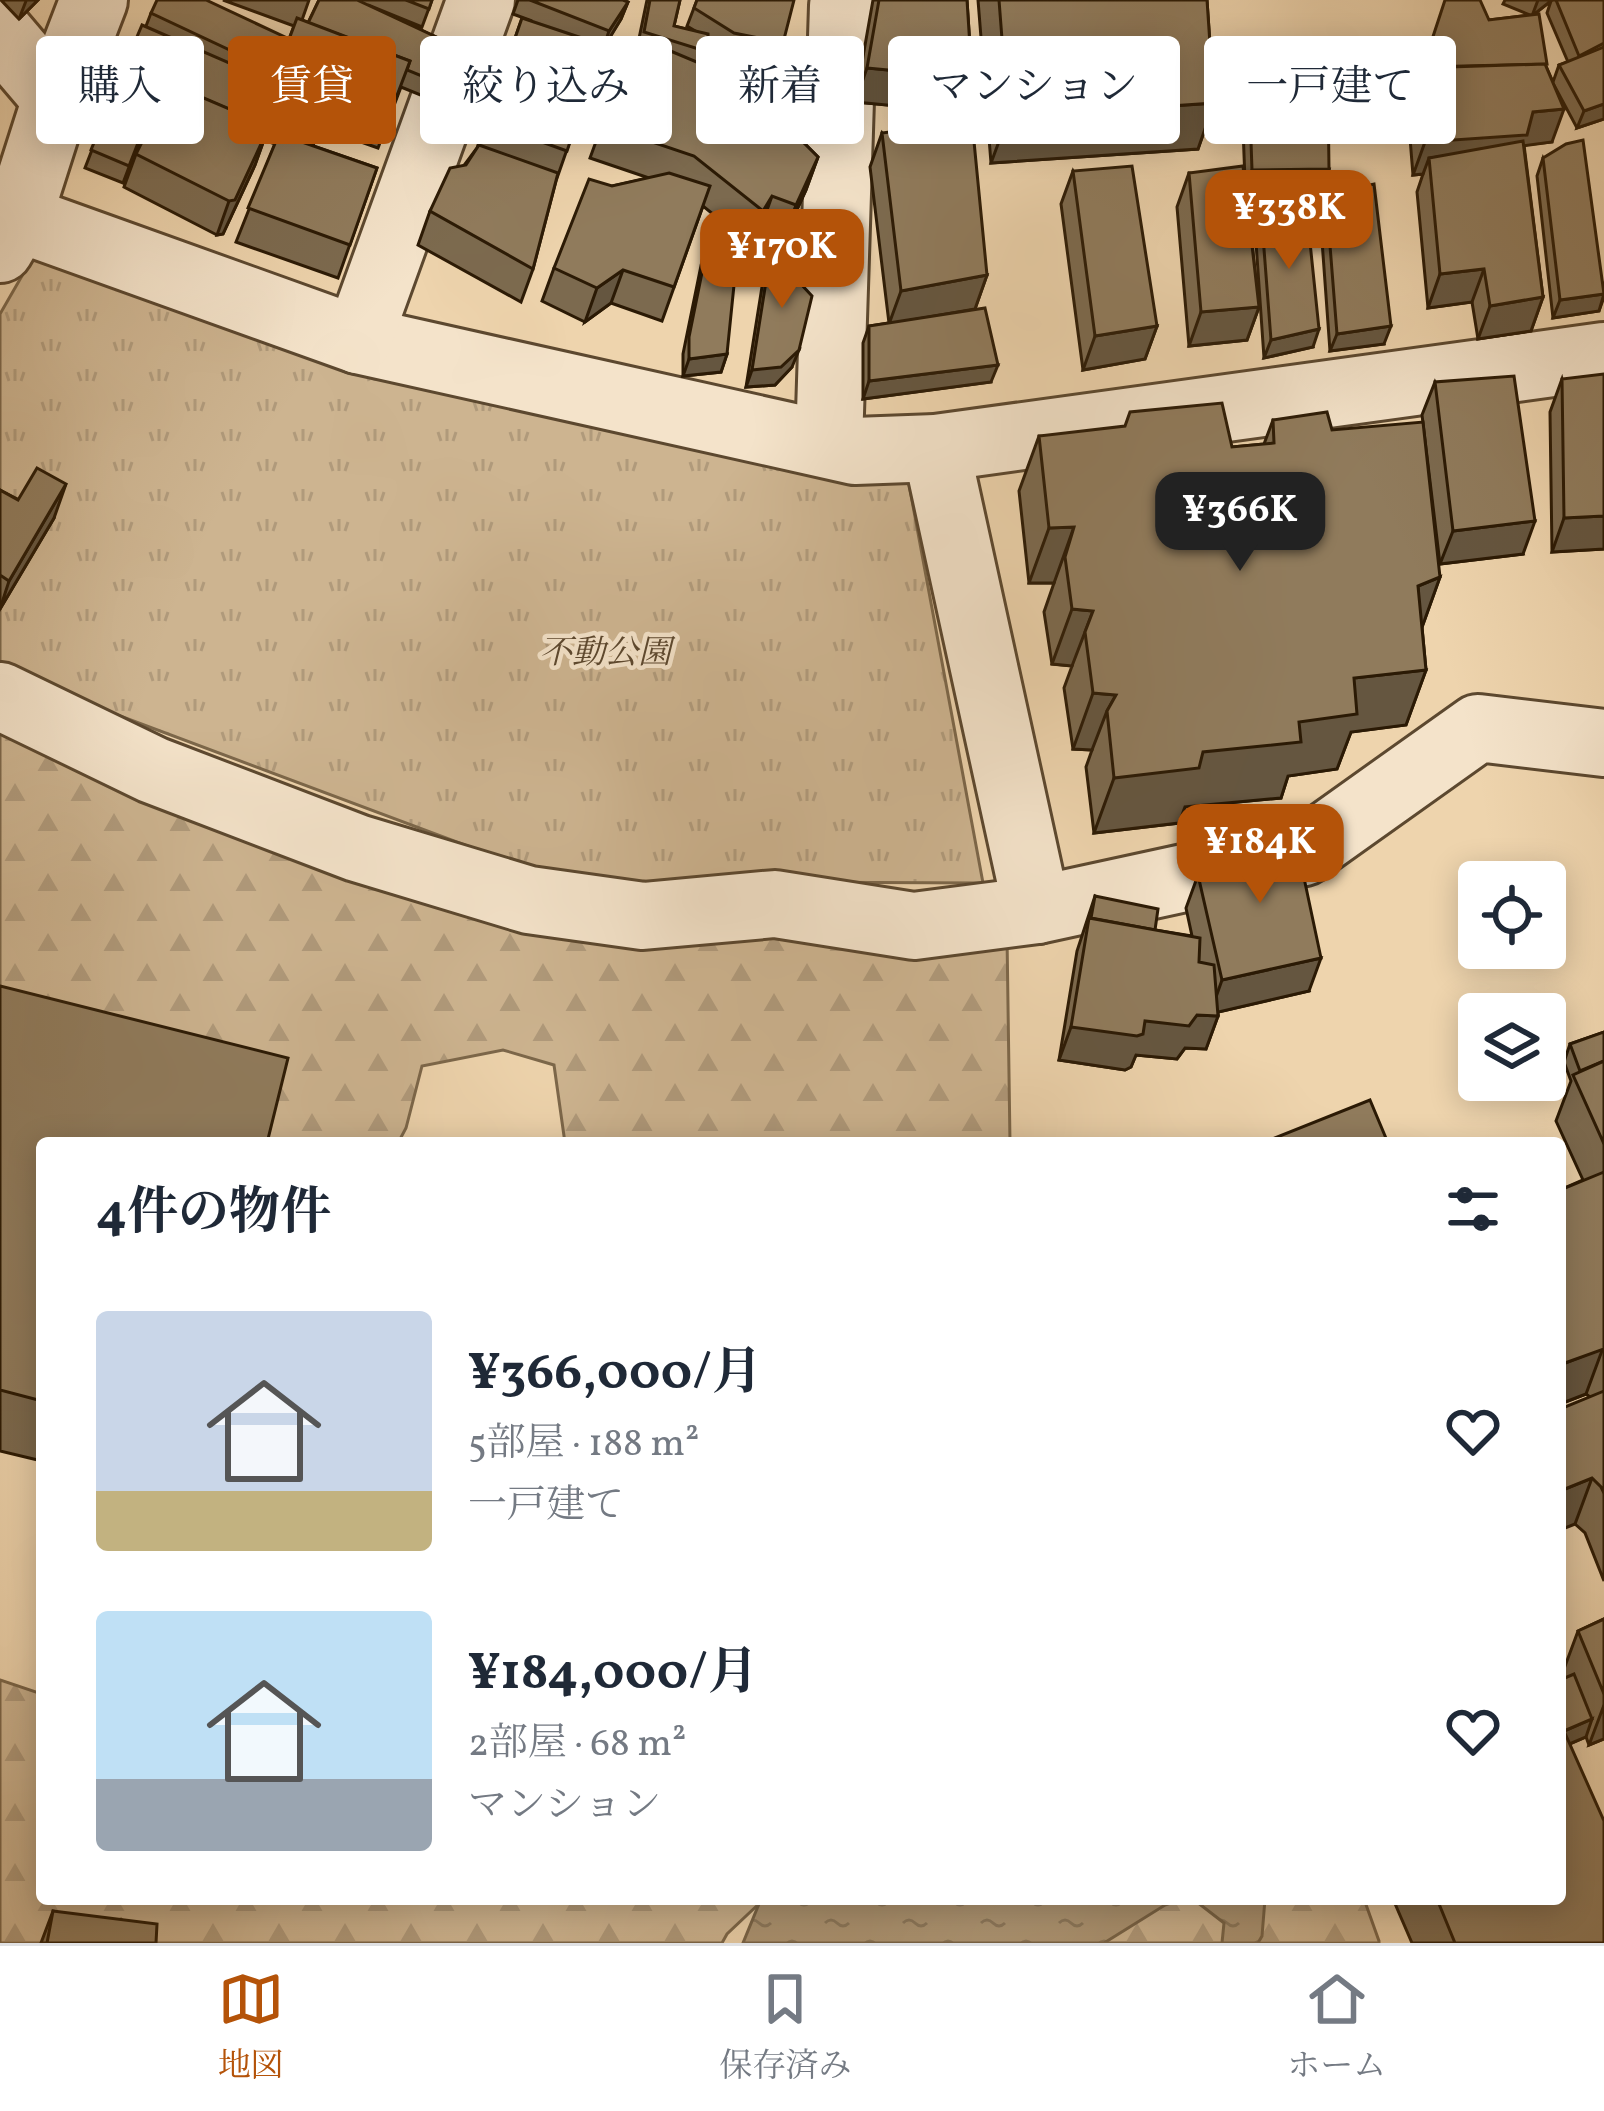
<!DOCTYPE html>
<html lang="ja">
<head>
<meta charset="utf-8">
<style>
  body { margin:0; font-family:Vollkorn,"Noto Serif JP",serif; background:#f2f2f3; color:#1f2937; height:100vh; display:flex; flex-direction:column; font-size:45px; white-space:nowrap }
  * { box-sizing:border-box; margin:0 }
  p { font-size:39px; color:#747a83 }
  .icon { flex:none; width:66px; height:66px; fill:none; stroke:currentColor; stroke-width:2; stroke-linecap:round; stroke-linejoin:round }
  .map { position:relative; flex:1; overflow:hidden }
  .side { position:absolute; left:36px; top:1137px; width:1530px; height:768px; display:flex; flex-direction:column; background:#fff; border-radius:12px; box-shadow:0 6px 30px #0003 }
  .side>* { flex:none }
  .top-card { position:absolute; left:36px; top:36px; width:1533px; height:108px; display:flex; gap:24px }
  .fabs { position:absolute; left:1458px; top:861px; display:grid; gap:24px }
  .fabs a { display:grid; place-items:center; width:108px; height:108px; border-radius:12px; background:#fff; box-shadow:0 6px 30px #0003; font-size:60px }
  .price { position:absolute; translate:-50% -102px; padding:0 27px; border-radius:24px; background:#b45309; color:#fff; font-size:39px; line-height:78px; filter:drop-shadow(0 3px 6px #0008) }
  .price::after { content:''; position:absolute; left:50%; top:72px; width:36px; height:27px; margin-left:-18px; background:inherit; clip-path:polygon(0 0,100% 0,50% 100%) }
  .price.on { background:#222; color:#fff }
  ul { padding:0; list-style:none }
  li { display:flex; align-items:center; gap:36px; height:300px; padding:0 60px }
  li span { display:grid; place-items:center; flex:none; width:336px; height:240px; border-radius:12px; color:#555 }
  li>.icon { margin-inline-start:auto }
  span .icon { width:144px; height:144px; fill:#fffc; stroke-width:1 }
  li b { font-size:51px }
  h2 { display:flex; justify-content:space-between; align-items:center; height:144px; padding:0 60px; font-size:51px }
  .tag { padding:0 42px; border-radius:12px; background:#fff; box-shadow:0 6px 30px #0003; font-size:42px; line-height:108px }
  .tag.on { background:#b45309; color:#fff }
  .dock { display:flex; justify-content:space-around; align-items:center; height:168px; border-top:3px solid #e0e1e3; background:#fff; font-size:33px; color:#747a83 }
  .dock a { display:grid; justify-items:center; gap:6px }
  .dock .on { color:#b45309 }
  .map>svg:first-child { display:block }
  .grass { fill:url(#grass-tufts); stroke:#7c674a; stroke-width:3 }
  .forest { fill:url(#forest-firs); stroke:#7c674a; stroke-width:3 }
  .water { fill:url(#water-ripples); stroke:#786448; stroke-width:3 }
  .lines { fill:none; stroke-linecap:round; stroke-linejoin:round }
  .minor-casing { stroke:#5c482f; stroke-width:72 }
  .minor { stroke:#f4e3ca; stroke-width:66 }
  .wall { fill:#7c6a4f; stroke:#2b1a05; stroke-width:3; fill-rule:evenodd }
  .shaded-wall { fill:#655640; stroke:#2b1a05; stroke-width:3 }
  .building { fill:#907b5c; stroke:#2b1a05; stroke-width:3 }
  .labels { text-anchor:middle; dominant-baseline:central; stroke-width:9; stroke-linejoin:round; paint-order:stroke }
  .park-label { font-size:33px; font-style:italic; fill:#5c482f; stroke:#f4e3ca }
</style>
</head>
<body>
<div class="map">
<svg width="1604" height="1943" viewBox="0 0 1604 1943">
  <defs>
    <pattern id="grass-tufts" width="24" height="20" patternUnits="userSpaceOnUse" patternTransform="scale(3)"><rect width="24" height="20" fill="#cdb490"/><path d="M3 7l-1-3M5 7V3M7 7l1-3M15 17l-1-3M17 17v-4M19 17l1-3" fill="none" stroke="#b09a7b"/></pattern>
    <pattern id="forest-firs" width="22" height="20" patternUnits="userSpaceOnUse" patternTransform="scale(3)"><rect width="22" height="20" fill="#cdb490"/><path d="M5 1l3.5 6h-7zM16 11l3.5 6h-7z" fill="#b09a7b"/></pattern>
    <pattern id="water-ripples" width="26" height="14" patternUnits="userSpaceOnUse" patternTransform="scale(3)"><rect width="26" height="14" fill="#ac9574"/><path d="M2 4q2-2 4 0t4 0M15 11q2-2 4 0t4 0" fill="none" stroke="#8c795d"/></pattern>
  </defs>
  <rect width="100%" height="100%" fill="#eed4ad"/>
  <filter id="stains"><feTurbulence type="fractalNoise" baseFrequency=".00167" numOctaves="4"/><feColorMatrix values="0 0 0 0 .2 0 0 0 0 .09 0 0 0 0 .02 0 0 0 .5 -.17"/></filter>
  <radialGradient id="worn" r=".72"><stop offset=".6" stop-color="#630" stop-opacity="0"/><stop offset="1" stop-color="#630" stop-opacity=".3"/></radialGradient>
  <polygon class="grass" points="34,255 908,479 983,883 561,881 56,692 0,664 0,314"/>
  <g class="forest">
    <polygon points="0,716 43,736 769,931 1007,936 1010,1143 565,1143 554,1065 503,1050 422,1066 406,1128 398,1143 174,1143 0,1073"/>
    <polygon points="0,1680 42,1694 42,1899 764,1899 727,1934 722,1943 148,1943 121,1919 63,1943 0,1943"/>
    <polygon points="841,1899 1364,1899 1379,1941 1379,1943 789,1943"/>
  </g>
  <g class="water">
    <polygon points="761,1899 1182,1899 1165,1905 1104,1943 743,1943"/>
    <polygon points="1193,1899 1265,1899 1262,1936 1258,1943 1222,1943 1224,1923"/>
  </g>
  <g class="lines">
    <g class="minor-casing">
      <g id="minor">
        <polyline points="0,33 56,99"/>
        <polyline points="18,218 358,340 855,451 936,448 1604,356"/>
        <polyline points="0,249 18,218 56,99 94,0"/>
        <polyline points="358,340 481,0"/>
        <polyline points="829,444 843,6"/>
        <polyline points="936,448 1037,910"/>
        <polyline points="0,696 153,770 357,848 529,900 643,916 775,904 914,926 1037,910 1304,852 1478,728 1604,743"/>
      </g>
    </g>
    <use href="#minor" class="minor"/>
  </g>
  <g class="wall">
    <polygon points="1,0 38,0 19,19"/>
    <polygon points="223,0 309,0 302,20 308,23 319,0 432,0 422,27 368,5 449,43 428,98 401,87 378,148 319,127 313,146 377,168 338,278 236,242 275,144 264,140 255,165 223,234 217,235 124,187 136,154 162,101 155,98 123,183 85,168 125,65 146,26 151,13 280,55 266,87 263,86 250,118 258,122 294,26"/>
    <polygon points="518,0 623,0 628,2 621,19 602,49 556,181 533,269 521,302 418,245 430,211 477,148 522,18 532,21 513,14"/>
    <polygon points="647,0 680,0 674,26 697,32 687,26 697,0 783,43 776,61 727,51 708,39 708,52 703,65 802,141 818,157 806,190 784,238 760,230 751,245 703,206 662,321 611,303 585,322 542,301 554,268 612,186 649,178 590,158 602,125 637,48"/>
    <polygon points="873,0 967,0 972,78 960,112 855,102"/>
    <polygon points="978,0 1207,0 1214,103 1198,149 991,163"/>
    <path d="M 1505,0 L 1604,0 L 1604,119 L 1577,128 L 1554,85 L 1552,142 L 1524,145 L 1543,297 L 1531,331 L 1478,339 L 1472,302 L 1428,308 L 1417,192 L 1423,174 L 1413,175 L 1407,101 L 1419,68 L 1423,67 L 1489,20 L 1530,15 L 1503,4 ZM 1551,1 L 1547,13 L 1568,62 L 1559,65 L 1553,82 L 1546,66 L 1533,15 Z"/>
    <polygon points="1249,85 1329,169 1322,186 1246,187 1259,307 1247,340 1189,346 1177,207 1189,173 1245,180 1242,103"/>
    <polygon points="882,133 987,275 975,309 991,382 863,399 863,343 869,326 889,323 870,167"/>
    <polygon points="1543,158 1604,286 1604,297 1599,311 1553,318 1537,176"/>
    <polygon points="1073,171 1157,326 1145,359 1083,370 1061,204"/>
    <polygon points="1326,195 1384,344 1330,351 1320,213"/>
    <polygon points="1261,210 1313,347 1264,358 1255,228"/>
    <polygon points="709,238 727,354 721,372 683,376 683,354 703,256"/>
    <polygon points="771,250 792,367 775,385 746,387 765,268"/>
    <polygon points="1562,379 1604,549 1552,552 1550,412"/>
    <polygon points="1435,382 1523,554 1440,564 1422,415"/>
    <polygon points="1273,420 1332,430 1440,577 1422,627 1426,670 1406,725 1351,732 1337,769 1288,776 1281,798 1185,807 1179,823 1094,833 1086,767 1092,750 1073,749 1064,688 1072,666 1052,664 1044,612 1054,583 1029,583 1019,491 1039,436 1232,447 1264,444"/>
    <polygon points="0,490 54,518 0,609"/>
    <polygon points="1226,840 1309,991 1218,1012 1218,1016 1206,1049 1185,1048 1177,1059 1136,1055 1131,1067 1125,1070 1059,1060 1077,951 1095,896 1155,930 1192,936 1186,908 1198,875 1215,871"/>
    <polygon points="0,986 42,1143 42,1461 0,1451"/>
    <polygon points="1604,1032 1604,1581 1585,1533 1575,1524 1590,1397 1586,1394 1560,1404 1560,1190 1583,1180 1556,1121 1571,1081 1564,1062 1570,1044"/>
    <polygon points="1604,1619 1604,1739 1589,1745 1586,1737 1570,1744 1604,1943 1412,1943 1393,1899 1560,1899 1561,1677 1578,1631"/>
    <polygon points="53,1911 156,1943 41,1943"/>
  </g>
  <g class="shaded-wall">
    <polygon points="27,0 38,0 19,19 26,1"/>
    <polygon points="1538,0 1552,0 1532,16"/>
    <polygon points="628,2 621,19 603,49 609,31"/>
    <polygon points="867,68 972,78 960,112 855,102"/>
    <polygon points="1214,103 1198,149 991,163 1008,117"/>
    <polygon points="1604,104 1604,119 1577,128 1584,111"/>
    <polygon points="1564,109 1552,142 1429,158 1423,174 1413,175 1425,142 1533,112"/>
    <polygon points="813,111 801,144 797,136"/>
    <polygon points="267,131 255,165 223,234 217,235 229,201"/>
    <polygon points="818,157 806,190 784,238 796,205"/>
    <polygon points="1329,169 1322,186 1245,187 1252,170"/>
    <polygon points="772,196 760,230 751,245 763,211"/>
    <polygon points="1484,269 1472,302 1428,308 1440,274"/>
    <polygon points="623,270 611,303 585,322 597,288"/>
    <polygon points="987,275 975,309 889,324 901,291"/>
    <polygon points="1604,294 1599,311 1553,318 1560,300"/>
    <polygon points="1543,297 1531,331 1478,339 1490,306"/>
    <polygon points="1259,307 1247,340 1189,346 1201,312"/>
    <polygon points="1157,326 1145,359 1083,370 1095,336"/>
    <polygon points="1391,326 1384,344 1330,351 1337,334"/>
    <polygon points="1319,329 1313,347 1264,358 1271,340"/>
    <polygon points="799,350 792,367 775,385 746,387 752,370"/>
    <polygon points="727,354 721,372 683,376 689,359"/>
    <polygon points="998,365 991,382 863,399 869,381"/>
    <polygon points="66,484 54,518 0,609 9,581"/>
    <polygon points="1604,516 1604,549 1552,552 1564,518"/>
    <polygon points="1535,521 1523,554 1440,564 1453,531"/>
    <polygon points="1074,527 1054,583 1029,583 1049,528"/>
    <polygon points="1440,577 1420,633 1418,586"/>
    <polygon points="1072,609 1093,611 1072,666 1052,664"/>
    <polygon points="1426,670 1406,725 1351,732 1337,769 1288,776 1281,798 1185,807 1179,823 1094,833 1114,778 1299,722 1354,678"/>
    <polygon points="1093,693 1116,695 1107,711 1092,750 1073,749"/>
    <polygon points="1321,958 1309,991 1210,1014 1222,980"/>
    <polygon points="1197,1015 1218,1016 1206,1049 1185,1048 1177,1059 1136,1055 1131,1067 1125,1070 1059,1060 1071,1027"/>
    <polygon points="1603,1348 1586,1394 1560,1404 1560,1377 1565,1363"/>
    <polygon points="1592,1478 1575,1524 1560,1530 1560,1491"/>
    <polygon points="1604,1705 1604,1739 1589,1745"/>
    <polygon points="1592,1719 1586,1737 1560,1748 1560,1733"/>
  </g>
  <g class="building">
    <polygon points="157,0 206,0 287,38 272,70 151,13"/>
    <polygon points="319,0 357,0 449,43 434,81 407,70 410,61 308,23"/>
    <polygon points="406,0 432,0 429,9"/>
    <polygon points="530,0 623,0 628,2 609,31"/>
    <polygon points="650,0 680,0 674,26 708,34 708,52 644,32"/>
    <polygon points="697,0 794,0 783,43 734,33 694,8"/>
    <polygon points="879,0 967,0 972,78 867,68"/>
    <polygon points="999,0 1207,0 1214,103 1008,117"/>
    <polygon points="1445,0 1480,0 1489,20 1539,14 1547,64 1423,67"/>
    <polygon points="1556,0 1604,0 1604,43 1579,56"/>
    <polygon points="297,18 410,61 390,114 332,94 321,124 265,103"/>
    <polygon points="522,18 603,45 567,151 486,122"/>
    <polygon points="142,25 266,79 249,118 125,65"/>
    <polygon points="642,39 813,111 797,136 818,157 796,205 772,196 763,211 694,156 602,125"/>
    <polygon points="1604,47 1604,104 1584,111 1559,65"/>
    <polygon points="1545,64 1564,109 1533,112 1527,135 1425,142 1419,68"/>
    <polygon points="122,74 159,89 129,166 91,150"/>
    <polygon points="171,84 262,123 267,131 235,200 229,201 136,154"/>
    <polygon points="1249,85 1286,94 1328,92 1329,169 1252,170"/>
    <polygon points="972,121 987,275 901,291 882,133"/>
    <polygon points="279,134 377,168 350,245 248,208"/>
    <polygon points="1583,140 1604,294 1560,300 1543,158 1566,144"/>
    <polygon points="1523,141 1543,297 1490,306 1484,269 1440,274 1429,158"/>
    <polygon points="479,145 558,173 533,269 430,211 450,168 466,165"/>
    <polygon points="1132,166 1157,326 1095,336 1073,171"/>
    <polygon points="1243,166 1259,307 1201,312 1189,173"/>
    <polygon points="669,173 710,186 674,287 623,270 597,288 554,268 589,179 612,186"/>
    <polygon points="1374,184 1391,326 1337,334 1326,195"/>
    <polygon points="1306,204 1319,329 1271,340 1261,210"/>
    <polygon points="739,236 727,354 689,359 689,337 709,238"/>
    <polygon points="800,248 799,282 812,296 799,350 781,367 752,370 771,250"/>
    <polygon points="985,308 998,365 869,381 869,326"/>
    <polygon points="1604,374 1604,516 1564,518 1562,379"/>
    <polygon points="1514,376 1535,521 1453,531 1435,382"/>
    <polygon points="1222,403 1232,447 1274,443 1273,420 1327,412 1332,430 1423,422 1440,577 1418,586 1426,670 1354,678 1357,714 1299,722 1301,742 1203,752 1199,768 1114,778 1107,711 1116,695 1093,693 1085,632 1093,611 1072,609 1065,557 1074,527 1049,528 1039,436 1125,426 1130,412"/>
    <polygon points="37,468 66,484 9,581 0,575 0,490 18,500"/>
    <polygon points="1293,826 1321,958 1222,980 1198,875 1229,867 1226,840"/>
    <polygon points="1095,896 1158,909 1155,930 1091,918"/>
    <polygon points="1089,918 1200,938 1199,962 1214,965 1218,1016 1197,1015 1189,1026 1145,1021 1143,1034 1137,1036 1071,1027"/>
    <polygon points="0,986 288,1058 267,1143 42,1143 42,1401 0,1390"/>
    <polygon points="1604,1032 1604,1061 1580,1071 1570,1044"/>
    <polygon points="1604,1061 1604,1144 1573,1075"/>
    <polygon points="1370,1100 1388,1143 1262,1143"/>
    <polygon points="1604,1172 1604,1349 1565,1363 1560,1350 1560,1190"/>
    <polygon points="1604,1391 1604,1493 1601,1487 1592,1478 1560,1491 1560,1409"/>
    <polygon points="1604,1619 1604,1694 1578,1631"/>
    <polygon points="1574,1674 1592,1719 1564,1731 1560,1722 1560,1680"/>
    <polygon points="1560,1722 1604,1821 1604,1943 1455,1943 1437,1899 1560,1899"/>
    <polygon points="53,1911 157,1924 156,1943 47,1943"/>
  </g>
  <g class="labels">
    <g class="park-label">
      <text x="605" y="655">不動公園</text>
    </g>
  </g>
  <rect width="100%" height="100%" filter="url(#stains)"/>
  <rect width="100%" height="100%" fill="url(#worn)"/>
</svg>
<div class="fabs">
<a><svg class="icon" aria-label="locate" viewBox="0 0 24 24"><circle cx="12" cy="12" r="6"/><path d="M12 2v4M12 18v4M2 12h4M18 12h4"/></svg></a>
<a><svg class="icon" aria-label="layers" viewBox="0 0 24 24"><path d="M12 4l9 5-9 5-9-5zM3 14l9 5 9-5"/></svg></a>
</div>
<b class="price" style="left:1289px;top:272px">¥338K</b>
<b class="price" style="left:782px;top:311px">¥170K</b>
<b class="price on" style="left:1240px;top:574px">¥366K</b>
<b class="price" style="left:1260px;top:906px">¥184K</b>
<div class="top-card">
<a class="tag">購入</a>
<a class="tag on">賃貸</a>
<a class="tag">絞り込み</a>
<a class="tag">新着</a>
<a class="tag">マンション</a>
<a class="tag">一戸建て</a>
</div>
<section class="side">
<h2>4件の物件<svg class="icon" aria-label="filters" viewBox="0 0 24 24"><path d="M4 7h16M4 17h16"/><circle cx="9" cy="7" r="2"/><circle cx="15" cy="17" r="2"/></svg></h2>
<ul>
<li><span style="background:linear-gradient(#c9d6e8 75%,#c2b280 0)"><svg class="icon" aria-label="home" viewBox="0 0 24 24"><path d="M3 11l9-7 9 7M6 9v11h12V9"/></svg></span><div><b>¥366,000/月</b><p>5部屋 · 188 m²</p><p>一戸建て</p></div><svg class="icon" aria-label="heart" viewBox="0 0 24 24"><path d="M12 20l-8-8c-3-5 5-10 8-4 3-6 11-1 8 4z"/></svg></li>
<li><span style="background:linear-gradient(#bfe0f5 70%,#9aa5b1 0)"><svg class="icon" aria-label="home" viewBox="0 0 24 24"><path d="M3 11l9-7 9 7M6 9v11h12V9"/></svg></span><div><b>¥184,000/月</b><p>2部屋 · 68 m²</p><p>マンション</p></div><svg class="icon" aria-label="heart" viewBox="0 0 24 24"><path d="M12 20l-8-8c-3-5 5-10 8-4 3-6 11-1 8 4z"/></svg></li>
</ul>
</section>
</div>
<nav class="dock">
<a class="on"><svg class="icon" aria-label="map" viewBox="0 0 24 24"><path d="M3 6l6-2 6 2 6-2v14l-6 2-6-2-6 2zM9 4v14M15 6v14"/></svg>地図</a>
<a><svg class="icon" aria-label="saved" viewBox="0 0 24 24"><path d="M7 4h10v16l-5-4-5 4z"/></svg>保存済み</a>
<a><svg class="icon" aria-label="home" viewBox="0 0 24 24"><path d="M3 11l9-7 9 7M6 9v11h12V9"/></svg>ホーム</a>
</nav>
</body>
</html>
